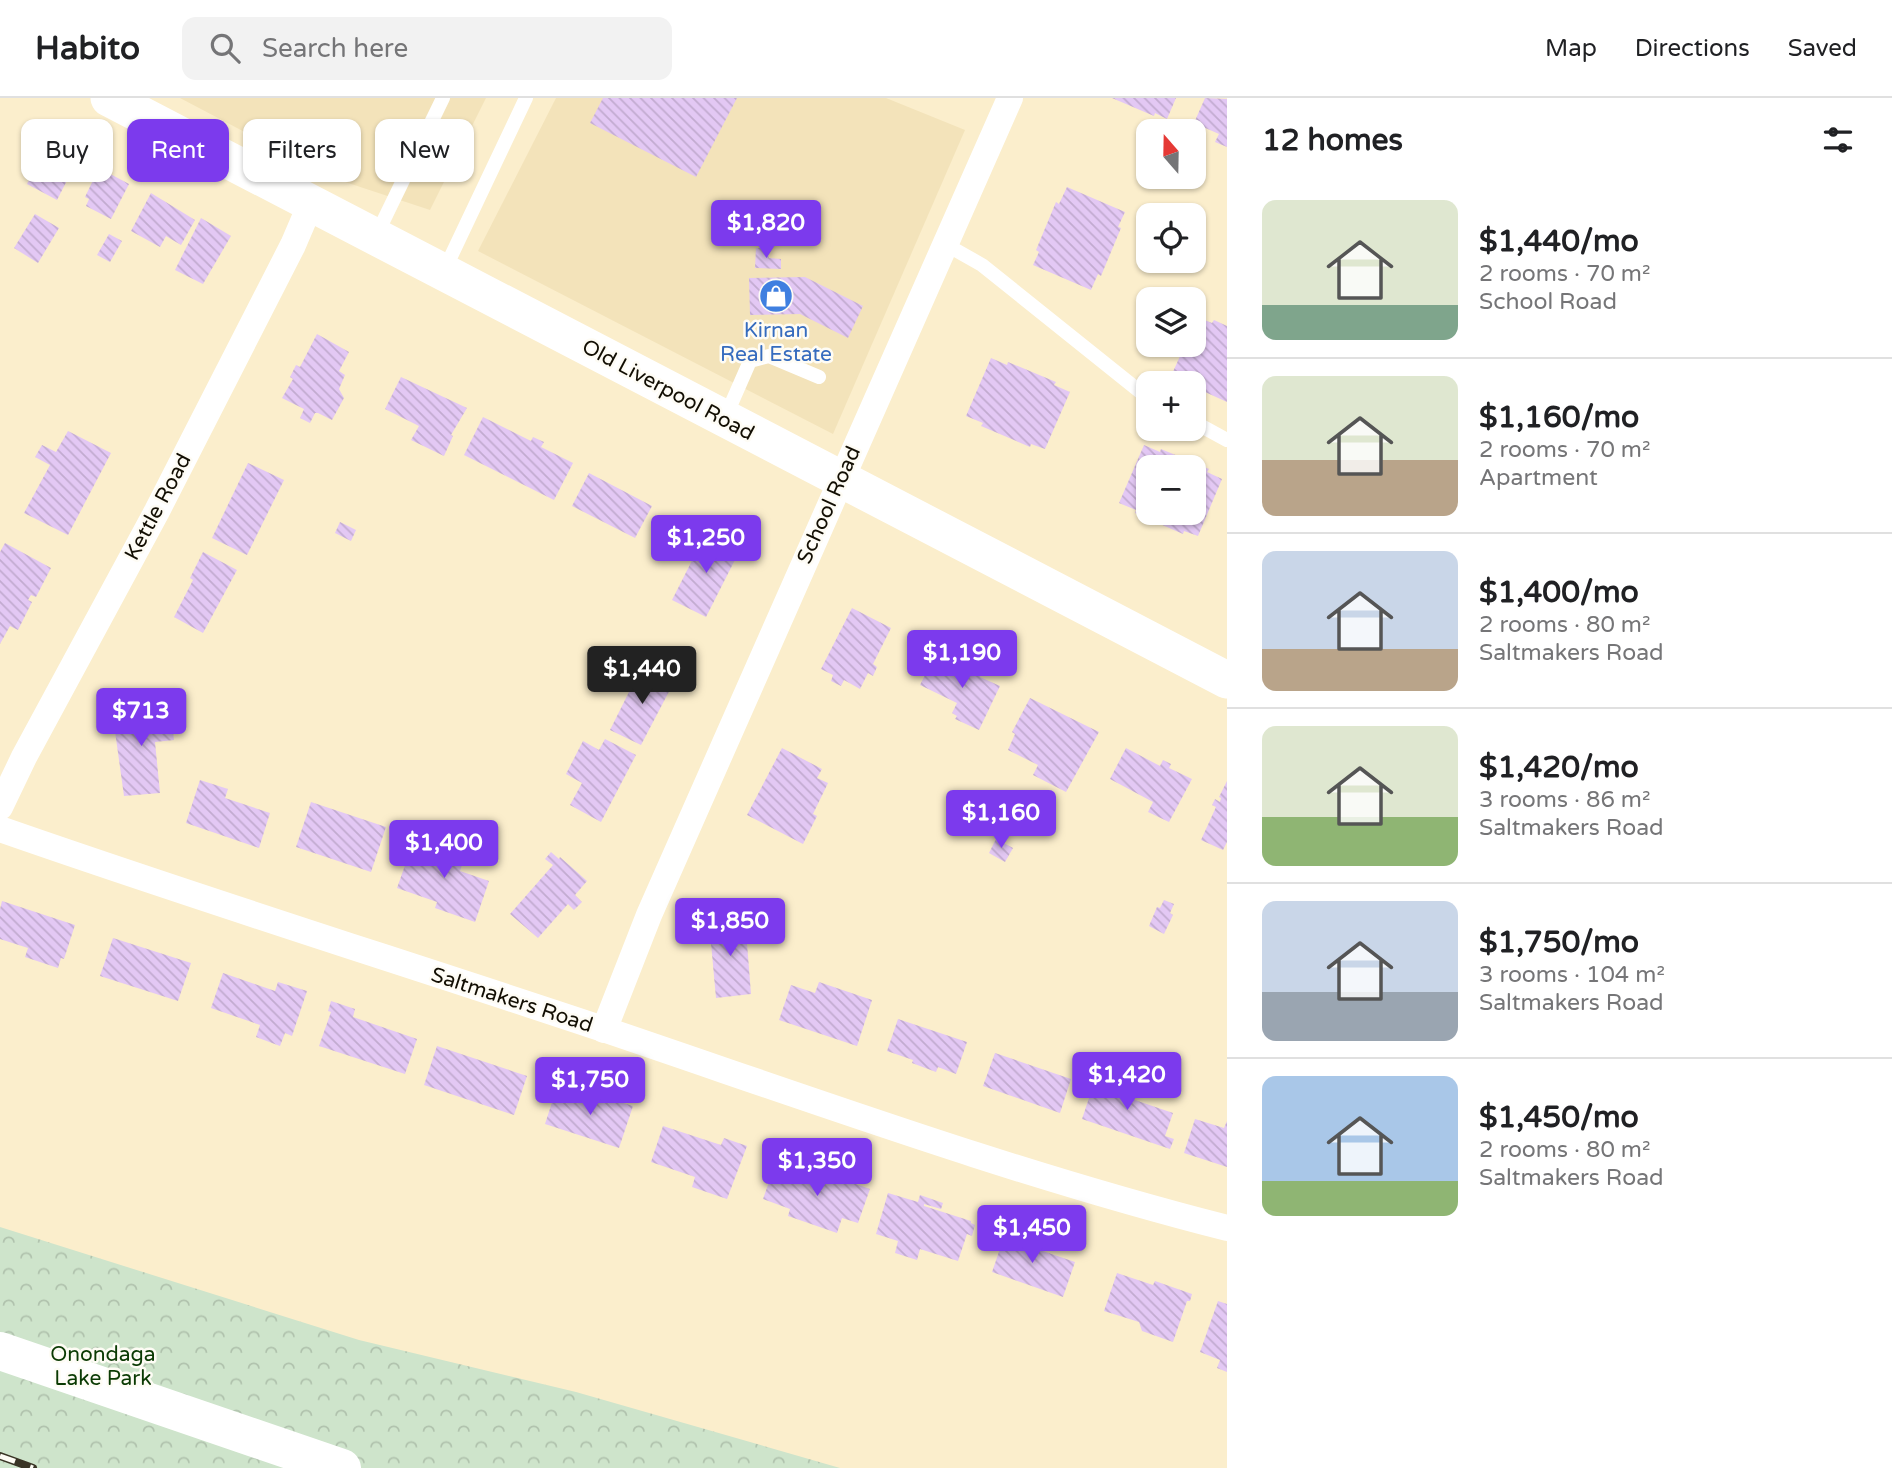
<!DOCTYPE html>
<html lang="en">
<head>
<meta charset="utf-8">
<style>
  body { margin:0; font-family:"Varela Round",sans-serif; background:#f2f2f2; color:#202124; height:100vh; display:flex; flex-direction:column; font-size:26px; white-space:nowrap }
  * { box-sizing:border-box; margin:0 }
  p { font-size:23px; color:#757577 }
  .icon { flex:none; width:38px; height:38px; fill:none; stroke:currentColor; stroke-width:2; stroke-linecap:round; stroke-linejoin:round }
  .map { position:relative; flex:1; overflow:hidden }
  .panel { display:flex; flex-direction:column; background:#fff; width:665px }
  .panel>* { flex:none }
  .guide { position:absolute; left:21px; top:21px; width:665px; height:63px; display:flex; gap:14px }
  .needle { width:46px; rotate:340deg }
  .buttons { position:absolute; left:1136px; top:21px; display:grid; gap:14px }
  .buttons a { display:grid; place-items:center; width:70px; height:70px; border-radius:14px; background:#fff; box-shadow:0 2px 5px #0004; font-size:35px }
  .price { position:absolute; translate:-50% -60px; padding:0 16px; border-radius:7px; background:#7c3aed; color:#fff; font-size:23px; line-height:46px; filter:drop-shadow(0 2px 4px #0008) }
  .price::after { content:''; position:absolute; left:50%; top:42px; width:21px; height:16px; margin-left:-10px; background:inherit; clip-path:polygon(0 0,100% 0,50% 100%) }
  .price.on { background:#222; color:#fff }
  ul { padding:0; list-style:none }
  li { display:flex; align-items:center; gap:21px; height:175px; padding:0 35px }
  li+li { border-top:2px solid #e0e0e0 }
  li span { display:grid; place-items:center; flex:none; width:196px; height:140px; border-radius:14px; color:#555 }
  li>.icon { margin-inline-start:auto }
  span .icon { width:84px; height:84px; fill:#fffc; stroke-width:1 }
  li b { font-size:30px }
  h2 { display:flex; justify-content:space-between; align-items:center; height:84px; padding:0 35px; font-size:30px }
  .tag { padding:0 24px; border-radius:14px; background:#fff; box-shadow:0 2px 5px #0004; font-size:24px; line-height:63px }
  .tag.on { background:#7c3aed; color:#fff }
  header { display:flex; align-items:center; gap:42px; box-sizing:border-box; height:98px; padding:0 35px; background:#fff; border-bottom:2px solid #e0e0e0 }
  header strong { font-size:33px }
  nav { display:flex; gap:38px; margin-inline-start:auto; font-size:24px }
  .search { width:490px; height:63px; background:#f2f2f2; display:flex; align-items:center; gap:18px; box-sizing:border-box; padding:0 24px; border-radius:14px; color:#757577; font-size:26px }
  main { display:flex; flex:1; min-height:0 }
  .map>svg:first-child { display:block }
  .built { fill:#f3e3ba }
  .park { fill:url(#park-crowns) }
  .building { fill:url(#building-back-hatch); fill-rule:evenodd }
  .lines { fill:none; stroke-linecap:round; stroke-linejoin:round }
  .service { stroke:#fff; stroke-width:14 }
  .minor { stroke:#fff; stroke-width:26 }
  .secondary { stroke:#fff; stroke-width:37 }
  .primary { stroke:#fff; stroke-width:38 }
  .rail-casing { stroke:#393425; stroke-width:8 }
  .rail { stroke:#fefcf5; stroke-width:5; stroke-dasharray:16; stroke-linecap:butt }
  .labels { text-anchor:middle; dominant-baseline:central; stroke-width:5; stroke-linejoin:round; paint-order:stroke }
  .shop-label { font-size:21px; fill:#366cbe; stroke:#fefcf5 }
  .street-label { font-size:21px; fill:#120e03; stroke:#fefcf5 }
  .park-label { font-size:21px; fill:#0a3a03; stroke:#fefcf5 }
</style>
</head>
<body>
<header>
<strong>Habito</strong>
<div class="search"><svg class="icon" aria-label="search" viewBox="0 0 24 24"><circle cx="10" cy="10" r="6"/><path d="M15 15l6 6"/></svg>Search here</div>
<nav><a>Map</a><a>Directions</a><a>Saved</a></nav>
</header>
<main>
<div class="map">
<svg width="1227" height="1370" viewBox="0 0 1227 1370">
  <defs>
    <pattern id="park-crowns" width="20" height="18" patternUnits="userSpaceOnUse" patternTransform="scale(1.75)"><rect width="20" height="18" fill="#cee4cb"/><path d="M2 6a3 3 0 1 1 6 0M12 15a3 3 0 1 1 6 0" fill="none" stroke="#b0c2ad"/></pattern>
    <pattern id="building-back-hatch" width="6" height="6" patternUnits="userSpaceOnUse" patternTransform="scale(1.75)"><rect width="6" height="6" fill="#e3c8f4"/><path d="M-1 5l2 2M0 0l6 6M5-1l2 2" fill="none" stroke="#c2abd0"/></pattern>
  </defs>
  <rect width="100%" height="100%" fill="#fbeecc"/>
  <g class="built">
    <polygon points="180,0 486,0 430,112 330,79"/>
    <polygon points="556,0 886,0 965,32 833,336 478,153"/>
  </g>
  <polygon class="park" points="0,1129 359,1242 576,1294 840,1370 0,1370"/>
  <g class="building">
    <polygon points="603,0 737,0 696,79 590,25"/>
    <polygon points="1112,0 1176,0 1167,21 1155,15 1154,18"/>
    <polygon points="1205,0 1227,1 1227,49 1215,44 1219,36 1194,25"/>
    <polygon points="49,43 79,59 57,102 27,86"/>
    <polygon points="99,70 129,86 111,121 86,108 89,101 85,99"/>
    <polygon points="1067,89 1125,114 1118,129 1121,130 1101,178 1098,176 1091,192 1033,167 1039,154 1036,152 1056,104 1059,106"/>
    <polygon points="151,95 195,122 181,147 166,138 160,149 131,133"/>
    <polygon points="35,116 59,130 38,165 14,150"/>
    <polygon points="201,120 231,138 203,186 175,172"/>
    <polygon points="109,136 122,143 110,164 97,157"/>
    <polygon points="756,150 766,150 769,160 781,161 781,171 755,170"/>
    <polygon points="805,179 863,208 848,240 800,216 750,217 749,180"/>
    <polygon points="1197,219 1212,225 1214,222 1227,228 1227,304 1194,289 1194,285 1188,285 1189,284 1172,276 1185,247 1194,247 1194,226"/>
    <polygon points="317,236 349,254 339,273 345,277 339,291 344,300 332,322 318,315 315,315 310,325 300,320 304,311 282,300 293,281 290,279 296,267 300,269"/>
    <polygon points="991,260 1007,267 1008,264 1056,284 1054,287 1070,294 1045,351 1031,346 1030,349 981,328 983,325 966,318"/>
    <polygon points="401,279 467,310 451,337 453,338 444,358 411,342 419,328 385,311"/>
    <polygon points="483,319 531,343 533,339 544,344 541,349 573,365 554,402 464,357"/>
    <polygon points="68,333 111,355 68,437 24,415 50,367 35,359 42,347 56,354"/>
    <path d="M 1144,347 L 1160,354 L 1161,351 L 1209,371 L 1207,374 L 1222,381 L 1198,438 L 1184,433 L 1183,436 L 1135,415 L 1136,412 L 1119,405 ZM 1148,369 L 1194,369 L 1194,415 L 1148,415 Z"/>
    <polygon points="248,365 284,382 247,457 212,440"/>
    <polygon points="589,375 652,408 635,440 572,408"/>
    <polygon points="340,424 356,432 351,443 335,435"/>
    <polygon points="706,435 740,452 706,519 672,502"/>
    <polygon points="5,445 51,470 36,499 31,497 28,502 32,504 18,532 10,528 0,546 0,454"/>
    <polygon points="203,454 237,472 203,535 174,519 193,482 190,480"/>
    <polygon points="852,510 891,530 873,566 877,569 873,578 868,575 860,591 844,582 841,588 831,583 833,577 821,571"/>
    <polygon points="935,557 968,573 971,567 983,572 980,579 1000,588 979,632 955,621 957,618 952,615 957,605 920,587"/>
    <polygon points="642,568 674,584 641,647 610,632"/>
    <polygon points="1030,600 1099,634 1066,694 1033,677 1038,667 1008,652 1015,636 1012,634"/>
    <polygon points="156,604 158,622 171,620 174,642 155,644 160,695 124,698 114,626 127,627 125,607"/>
    <polygon points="605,641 636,657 601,724 570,707 582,685 566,676 583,643 599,652"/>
    <polygon points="782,650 822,671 817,680 828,685 813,716 817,718 803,746 747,717"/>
    <polygon points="1126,650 1160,668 1163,662 1171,666 1169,670 1192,681 1169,724 1148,714 1153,704 1110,681"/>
    <polygon points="200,682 228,691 225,700 270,715 259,750 186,725"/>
    <polygon points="1227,683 1227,744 1223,752 1201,742 1216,709 1212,707 1215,701 1220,704 1221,700 1219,699"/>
    <polygon points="311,704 386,729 371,774 296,749"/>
    <polygon points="424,738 458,750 457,752 465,758 460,773 489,783 475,824 435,810 437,804 397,790 409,756 418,759"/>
    <polygon points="996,741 1013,750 1005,764 989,755"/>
    <polygon points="551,754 559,761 560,759 587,783 575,797 582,804 574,812 568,806 538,840 510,816 553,767 545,761"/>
    <polygon points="1164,802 1174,806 1170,815 1173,817 1164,836 1149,828 1157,809 1160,810"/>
    <polygon points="2,803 75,827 64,861 61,860 58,870 25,859 28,850 0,841 0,811"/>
    <polygon points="745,820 751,896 716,900 709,823"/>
    <polygon points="113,840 191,865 178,903 100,878"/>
    <polygon points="223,875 275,893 278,884 307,893 292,938 285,935 280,948 256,939 260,927 211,910"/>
    <polygon points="819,884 872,902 857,948 779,922 791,887 815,895"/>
    <polygon points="331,903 355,911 353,919 417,941 405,976 319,948 331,914 328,913"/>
    <polygon points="898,921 967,944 956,976 938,969 936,974 912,965 913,962 887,953"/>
    <polygon points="437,948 527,978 514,1017 424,987"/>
    <polygon points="995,955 1071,981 1060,1015 983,988"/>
    <polygon points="1111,971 1133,978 1126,999 1173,1015 1165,1038 1174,1041 1170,1051 1082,1021 1093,988 1104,991"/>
    <polygon points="557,989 596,1002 597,997 633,1008 619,1050 545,1026"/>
    <polygon points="1195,1021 1224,1030 1227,1023 1227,1069 1184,1055"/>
    <polygon points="663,1028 721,1047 724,1040 747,1048 727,1101 692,1089 695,1079 651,1064"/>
    <polygon points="775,1067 813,1080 816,1072 870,1091 858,1125 842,1120 837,1135 788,1118 790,1111 763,1101"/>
    <polygon points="888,1095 918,1104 920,1097 943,1105 941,1111 924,1106 924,1108 971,1123 971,1125 975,1127 972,1138 967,1136 958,1163 920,1151 917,1162 895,1155 898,1143 876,1136"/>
    <polygon points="1006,1133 1024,1139 1025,1147 1075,1164 1063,1199 992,1174 1002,1145 999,1143 1002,1135 1006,1136"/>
    <polygon points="1117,1175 1153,1187 1155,1183 1192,1196 1190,1203 1187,1203 1173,1244 1142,1233 1139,1224 1104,1213"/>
    <polygon points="1218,1203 1227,1206 1227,1274 1217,1270 1220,1262 1200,1254"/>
  </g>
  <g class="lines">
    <g class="service">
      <polyline points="376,138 443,0"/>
      <polyline points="945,146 982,167 1148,300"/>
      <polyline points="444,173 526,0"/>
      <polyline points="725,320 750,263 769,258 819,279"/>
      <polyline points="1194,324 1227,342"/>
    </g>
    <g class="minor">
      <polyline points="0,709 24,659 157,413 293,147 311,105"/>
      <path d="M 0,731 C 200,801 402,864 603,931 C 810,1001 1015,1076 1227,1130"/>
      <polyline points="604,932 649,817 1010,0"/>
    </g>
    <polyline class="secondary" points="109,0 1227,582"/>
    <polyline class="primary" points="0,1253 342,1370"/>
    <g class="rail-casing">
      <polyline id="rail" points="0,1358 33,1370"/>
    </g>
    <use href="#rail" class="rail"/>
  </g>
  <defs>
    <g id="shop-disc" transform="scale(1.75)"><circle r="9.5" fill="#3f7fe0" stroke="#fefcf5"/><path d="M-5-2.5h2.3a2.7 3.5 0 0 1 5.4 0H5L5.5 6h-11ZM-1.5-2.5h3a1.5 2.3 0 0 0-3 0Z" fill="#fff"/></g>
  </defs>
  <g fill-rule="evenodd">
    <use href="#shop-disc" x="776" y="198"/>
  </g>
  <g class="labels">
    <g class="shop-label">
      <text x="776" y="232">Kirnan<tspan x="776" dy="24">Real Estate</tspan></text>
    </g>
    <g class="street-label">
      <text transform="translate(668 292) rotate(28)">Old Liverpool Road</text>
      <text transform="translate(829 407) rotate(-66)">School Road</text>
      <text transform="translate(158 409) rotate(-62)">Kettle Road</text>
      <text transform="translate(512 902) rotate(18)">Saltmakers Road</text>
    </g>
    <g class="park-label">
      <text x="103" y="1256">Onondaga<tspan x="103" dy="24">Lake Park</tspan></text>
    </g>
  </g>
</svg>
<div class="buttons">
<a><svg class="needle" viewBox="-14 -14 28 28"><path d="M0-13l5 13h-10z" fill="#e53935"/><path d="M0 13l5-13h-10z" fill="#757577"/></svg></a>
<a><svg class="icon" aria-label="locate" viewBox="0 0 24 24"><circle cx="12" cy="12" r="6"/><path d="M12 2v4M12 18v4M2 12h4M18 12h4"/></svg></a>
<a><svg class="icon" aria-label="layers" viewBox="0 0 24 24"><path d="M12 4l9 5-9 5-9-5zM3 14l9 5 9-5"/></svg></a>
<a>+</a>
<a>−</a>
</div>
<b class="price" style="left:766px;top:162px">$1,820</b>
<b class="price" style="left:706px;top:477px">$1,250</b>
<b class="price" style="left:962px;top:592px">$1,190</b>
<b class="price on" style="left:642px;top:608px">$1,440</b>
<b class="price" style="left:141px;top:650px">$713</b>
<b class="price" style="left:1001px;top:752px">$1,160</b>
<b class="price" style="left:444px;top:782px">$1,400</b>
<b class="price" style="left:730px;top:860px">$1,850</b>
<b class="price" style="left:1127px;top:1014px">$1,420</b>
<b class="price" style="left:590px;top:1019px">$1,750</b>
<b class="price" style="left:817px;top:1100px">$1,350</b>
<b class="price" style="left:1032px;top:1167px">$1,450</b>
<div class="guide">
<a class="tag">Buy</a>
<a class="tag on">Rent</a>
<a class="tag">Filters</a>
<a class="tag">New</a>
</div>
</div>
<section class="panel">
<h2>12 homes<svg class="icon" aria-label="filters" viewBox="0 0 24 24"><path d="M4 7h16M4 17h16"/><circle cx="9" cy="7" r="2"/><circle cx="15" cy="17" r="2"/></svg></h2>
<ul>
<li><span style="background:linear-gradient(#dfe7d0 75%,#7fa58c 0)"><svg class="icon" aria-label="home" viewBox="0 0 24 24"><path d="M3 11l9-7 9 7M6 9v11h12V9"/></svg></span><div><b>$1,440/mo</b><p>2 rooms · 70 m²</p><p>School Road</p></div></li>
<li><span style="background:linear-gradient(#dfe7d0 60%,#b9a48a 0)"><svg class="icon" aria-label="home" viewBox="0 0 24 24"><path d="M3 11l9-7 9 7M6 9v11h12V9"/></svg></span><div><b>$1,160/mo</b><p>2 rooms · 70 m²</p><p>Apartment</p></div></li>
<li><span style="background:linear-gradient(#c9d6e8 70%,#b9a48a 0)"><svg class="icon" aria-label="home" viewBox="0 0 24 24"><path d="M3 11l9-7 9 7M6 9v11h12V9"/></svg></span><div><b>$1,400/mo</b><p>2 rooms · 80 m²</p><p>Saltmakers Road</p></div></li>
<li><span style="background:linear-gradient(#dfe7d0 65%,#8fb573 0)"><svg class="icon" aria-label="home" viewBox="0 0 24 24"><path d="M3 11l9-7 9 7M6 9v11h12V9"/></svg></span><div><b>$1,420/mo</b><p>3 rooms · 86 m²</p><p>Saltmakers Road</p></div></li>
<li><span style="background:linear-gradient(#c9d6e8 65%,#9aa5b1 0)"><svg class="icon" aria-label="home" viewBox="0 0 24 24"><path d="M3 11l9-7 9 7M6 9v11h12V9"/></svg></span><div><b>$1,750/mo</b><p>3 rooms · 104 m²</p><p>Saltmakers Road</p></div></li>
<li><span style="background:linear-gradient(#a9c7e8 75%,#8fb573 0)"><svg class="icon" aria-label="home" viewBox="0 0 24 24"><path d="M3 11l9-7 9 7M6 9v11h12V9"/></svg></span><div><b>$1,450/mo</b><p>2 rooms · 80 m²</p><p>Saltmakers Road</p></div></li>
</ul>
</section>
</main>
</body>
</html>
